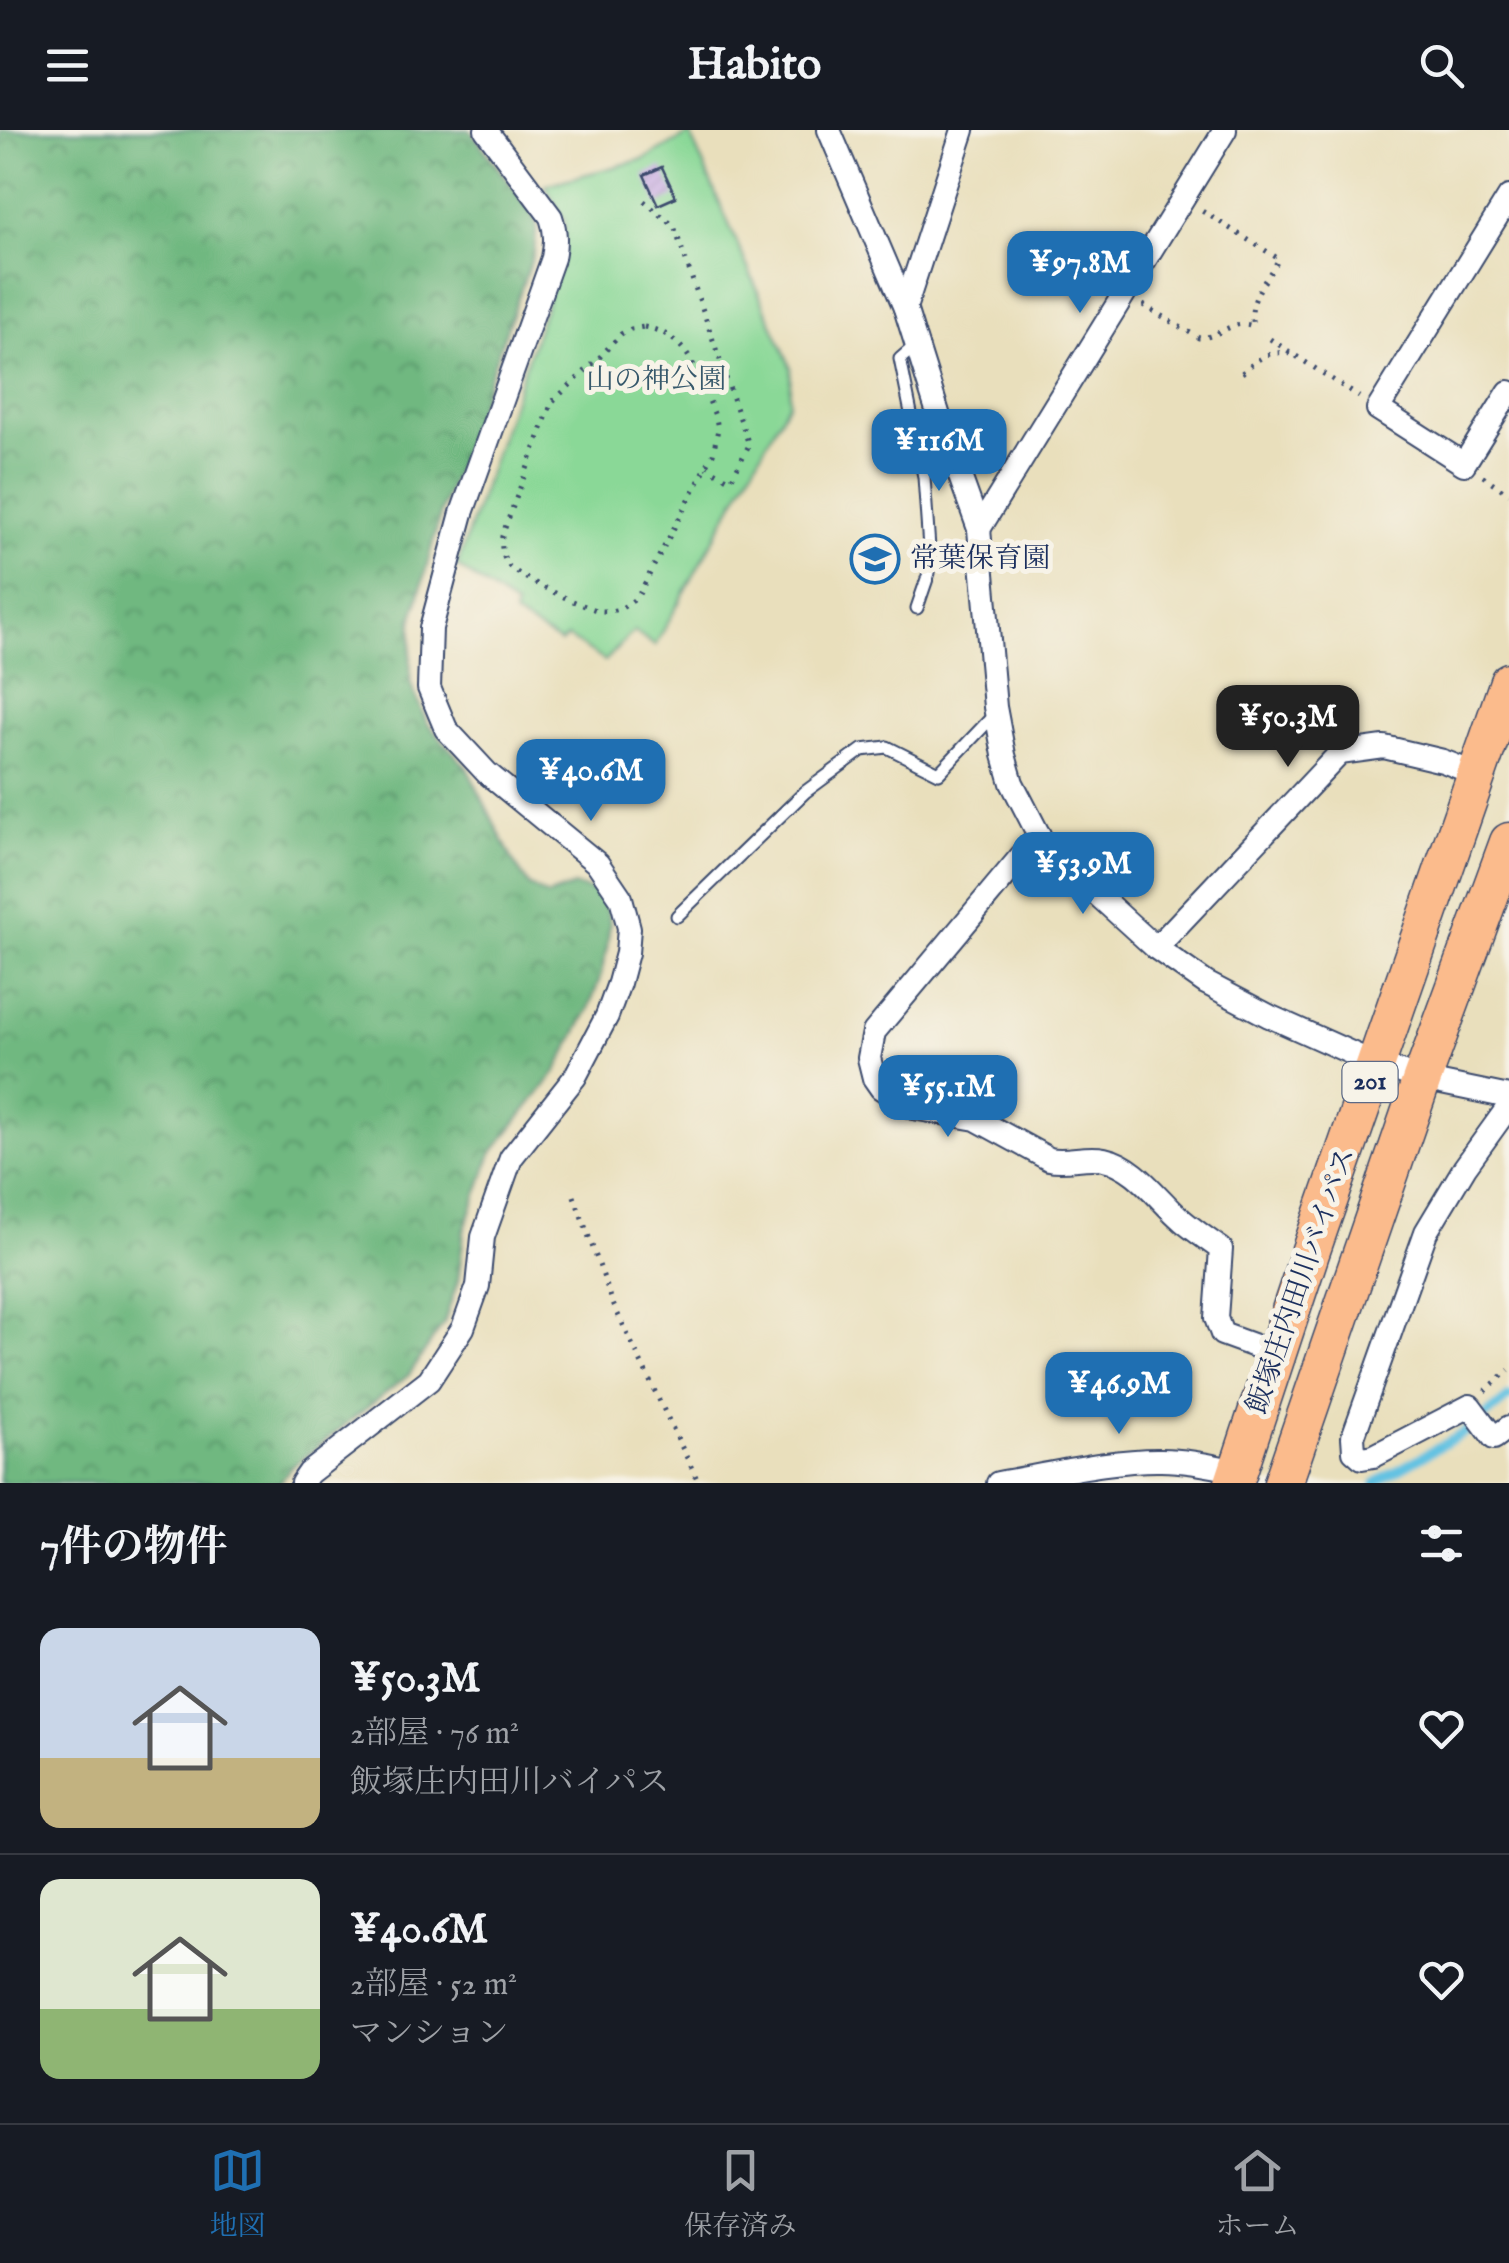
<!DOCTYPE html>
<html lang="ja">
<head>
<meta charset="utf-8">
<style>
  body { margin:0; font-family:"IM FELL English","Noto Serif JP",serif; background:#20242c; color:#f1f3f6; height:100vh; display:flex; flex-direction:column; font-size:38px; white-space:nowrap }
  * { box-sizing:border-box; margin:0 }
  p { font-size:32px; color:#9ea1a6 }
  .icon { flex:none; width:55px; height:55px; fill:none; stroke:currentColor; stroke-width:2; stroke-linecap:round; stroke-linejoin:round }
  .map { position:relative; height:1353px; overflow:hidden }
  .panel { display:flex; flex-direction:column; background:#171b24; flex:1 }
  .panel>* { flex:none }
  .price { position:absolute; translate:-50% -85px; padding:0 22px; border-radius:20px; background:#1f6fb2; color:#fff; font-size:32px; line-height:65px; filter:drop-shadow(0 2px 5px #0008) }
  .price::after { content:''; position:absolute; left:50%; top:60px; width:30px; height:22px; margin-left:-15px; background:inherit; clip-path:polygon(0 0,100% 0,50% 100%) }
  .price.selected { background:#222; color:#fff }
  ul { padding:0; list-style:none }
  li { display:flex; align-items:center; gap:30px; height:250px; padding:0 40px }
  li+li { border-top:2px solid #363941 }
  li span { display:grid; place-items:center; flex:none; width:280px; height:200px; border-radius:20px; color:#555 }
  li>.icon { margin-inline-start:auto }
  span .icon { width:120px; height:120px; fill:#fffc; stroke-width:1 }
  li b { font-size:42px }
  h2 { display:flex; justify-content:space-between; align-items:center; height:120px; padding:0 40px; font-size:42px }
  header { display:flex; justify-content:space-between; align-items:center; height:130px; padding:0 40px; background:#171b24; font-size:45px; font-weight:800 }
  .menu { display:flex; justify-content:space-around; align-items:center; height:140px; border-top:2px solid #363941; background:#171b24; font-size:28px; color:#9ea1a6 }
  .menu a { display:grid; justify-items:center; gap:5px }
  .menu .selected { color:#1f6fb2 }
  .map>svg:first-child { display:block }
  .forest { fill:url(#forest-crowns); stroke:#45746f; stroke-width:2.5 }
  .green { fill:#8ad897; stroke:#52847a; stroke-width:2.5 }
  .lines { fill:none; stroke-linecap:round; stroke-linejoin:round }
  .stream { stroke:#64c2e2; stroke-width:9 }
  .building { fill:url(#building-hatch) }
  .service-casing { stroke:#3a496c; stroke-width:15 }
  .minor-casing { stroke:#3a496c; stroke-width:26 }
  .trunk-casing { stroke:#3a496c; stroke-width:41 }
  .path { stroke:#3a496c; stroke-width:5; stroke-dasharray:2.5 8; stroke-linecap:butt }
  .service { stroke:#fff; stroke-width:11 }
  .minor { stroke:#fff; stroke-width:22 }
  .trunk { stroke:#fbbb8c; stroke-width:38 }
  .labels { text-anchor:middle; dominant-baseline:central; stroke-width:10; stroke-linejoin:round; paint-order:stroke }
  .shield { fill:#f7f3e8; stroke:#5d6a87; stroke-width:2.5 }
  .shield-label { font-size:25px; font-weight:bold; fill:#1b2f5e }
  .park-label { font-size:28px; fill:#37596c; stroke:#f7f3e8 }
  .poi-label { font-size:28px; fill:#1b2f5e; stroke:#f7f3e8; text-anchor:start }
  .street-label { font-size:28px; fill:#1b2f5e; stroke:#f7f3e8 }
</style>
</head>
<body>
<header><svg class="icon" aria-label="menu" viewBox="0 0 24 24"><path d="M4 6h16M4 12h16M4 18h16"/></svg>Habito<svg class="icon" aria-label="search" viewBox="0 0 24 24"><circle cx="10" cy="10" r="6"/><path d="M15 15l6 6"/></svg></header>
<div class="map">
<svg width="1509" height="1353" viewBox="0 0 1509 1353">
  <defs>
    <pattern id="forest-crowns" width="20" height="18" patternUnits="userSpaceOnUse" patternTransform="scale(2.5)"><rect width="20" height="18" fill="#6fb880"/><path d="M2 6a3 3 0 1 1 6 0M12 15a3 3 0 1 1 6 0" fill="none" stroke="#5a966c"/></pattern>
    <pattern id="building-hatch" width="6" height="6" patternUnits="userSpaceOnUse" patternTransform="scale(2.5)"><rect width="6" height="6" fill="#bd9ce4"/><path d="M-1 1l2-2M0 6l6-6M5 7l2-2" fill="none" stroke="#9980bc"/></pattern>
  </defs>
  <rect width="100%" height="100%" fill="#f7f3e8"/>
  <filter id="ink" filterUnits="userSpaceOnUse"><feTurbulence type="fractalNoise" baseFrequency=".01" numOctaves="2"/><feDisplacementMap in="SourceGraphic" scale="20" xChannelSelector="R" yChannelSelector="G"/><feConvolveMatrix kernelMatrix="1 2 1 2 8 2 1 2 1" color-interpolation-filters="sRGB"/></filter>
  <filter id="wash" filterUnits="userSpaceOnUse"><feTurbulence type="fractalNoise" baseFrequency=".0048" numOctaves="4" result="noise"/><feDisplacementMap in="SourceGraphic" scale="40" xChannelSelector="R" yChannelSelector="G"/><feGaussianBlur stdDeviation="2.25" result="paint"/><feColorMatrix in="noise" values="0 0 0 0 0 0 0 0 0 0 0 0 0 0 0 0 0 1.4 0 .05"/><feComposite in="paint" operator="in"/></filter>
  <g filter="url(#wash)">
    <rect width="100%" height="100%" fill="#e9dfbc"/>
    <polygon class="forest" points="0,0 470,0 531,82 537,95 534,123 442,378 412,492 410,552 427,593 467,638 514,733 529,755 547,766 574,756 603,763 610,793 607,818 600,848 588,881 556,942 492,1023 464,1101 458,1151 444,1193 409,1245 290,1338 279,1353 0,1353"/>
    <polygon class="green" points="690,4 791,238 789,272 655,516 634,501 605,531 567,507 561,513 514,485 516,477 457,436 564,121 565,91 545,55 644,29"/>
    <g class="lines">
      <polyline class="stream" points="1375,1353 1467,1301 1509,1267"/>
    </g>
    <g id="blocks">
      <polygon class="building" points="662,37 676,67 658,75 644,45"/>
    </g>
  </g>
  <g filter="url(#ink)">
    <use href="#blocks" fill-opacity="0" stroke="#3a496c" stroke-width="2.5"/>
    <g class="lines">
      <g class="service-casing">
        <g id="service">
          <polyline points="916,215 900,229 924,347 929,418 929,443 917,478"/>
          <polyline points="677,786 805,662 862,620 887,617 939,643 996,583"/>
        </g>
      </g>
      <g class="minor-casing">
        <g id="minor">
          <polyline points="829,0 905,178 942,296 979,399 995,577 1004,625 1012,653 1045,717 1156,818 1206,853 1269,886 1376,934 1422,949 1509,967"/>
          <polyline points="1509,67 1378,279 1464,334 1509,262"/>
          <polyline points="905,178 963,0"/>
          <polyline points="979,399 1225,0"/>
          <path d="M 1039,705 L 874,902 L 869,928 L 874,948 L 881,958 L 913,978 L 976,989 L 1049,1029 C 1067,1033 1086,1025 1104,1029 C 1137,1036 1158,1070 1183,1091 C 1195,1101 1208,1110 1221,1119 L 1216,1188 L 1222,1204 L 1277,1224"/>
          <polyline points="1156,818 1340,623 1384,617 1443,631 1476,644"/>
          <polyline points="1509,976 1465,1037 1426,1102 1353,1307 1354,1321 1362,1328 1374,1326 1470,1276 1494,1308 1509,1297"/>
          <path d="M 302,1353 L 309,1343 L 429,1250 L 463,1198 L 478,1156 L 483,1107 L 511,1028 L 575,947 L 607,886 L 619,853 L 627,823 L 629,798 L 621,768 L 598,734 L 487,643 L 446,599 L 429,558 L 431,498 L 462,383 L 553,128 C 556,113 556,102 551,87 L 486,0"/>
          <path d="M 998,1353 C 1048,1345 1111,1329 1161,1330 C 1187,1330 1212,1336 1238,1341"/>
        </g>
      </g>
      <g class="trunk-casing">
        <g id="trunk">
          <polyline points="1234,1353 1310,1123 1509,552"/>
          <polyline points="1283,1353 1422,949 1509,712"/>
        </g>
      </g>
      <g class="path">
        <polyline points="644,71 674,96 749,315 731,350 707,337"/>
        <path d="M 1143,175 L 1199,208 C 1219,208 1233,188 1253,196 C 1247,171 1266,150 1279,129 L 1202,81"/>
        <path d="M 644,197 C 691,205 699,249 716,288 L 718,299 L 713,324 L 638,466 C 628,476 617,482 602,481 C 588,480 518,447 509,436 C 502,427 501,417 502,406 L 552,272 L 597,230 L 621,204 L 631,199 Z"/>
        <polyline points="1270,209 1359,267"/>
        <path d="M 1242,243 C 1258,229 1268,219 1290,224"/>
        <polyline points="1483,346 1509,364"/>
        <polyline points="574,1066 614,1176 699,1353"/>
        <polyline points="1485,1261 1509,1240"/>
      </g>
      <use href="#service" class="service"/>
      <use href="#minor" class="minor"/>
      <use href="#trunk" class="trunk"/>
    </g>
  </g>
  <defs>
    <g id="school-ring" transform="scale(2.5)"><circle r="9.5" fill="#f7f3e8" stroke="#1f6fb2" stroke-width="1.5"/><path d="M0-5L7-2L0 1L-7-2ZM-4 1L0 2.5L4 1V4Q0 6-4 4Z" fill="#1f6fb2"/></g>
  </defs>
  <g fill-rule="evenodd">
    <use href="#school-ring" x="875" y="429"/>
  </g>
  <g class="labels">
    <rect class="shield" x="1342.5" y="932" width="55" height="40" rx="8"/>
    <g class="shield-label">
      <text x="1370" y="952">201</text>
    </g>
    <g class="park-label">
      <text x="656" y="250">山の神公園</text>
    </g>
    <g class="poi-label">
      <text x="910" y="429">常葉保育園</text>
    </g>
    <g class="street-label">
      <text transform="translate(1302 1151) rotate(-71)">飯塚庄内田川バイパス</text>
    </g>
  </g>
</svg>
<b class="price" style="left:1080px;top:186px">¥97.8M</b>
<b class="price" style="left:939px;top:364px">¥116M</b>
<b class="price selected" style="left:1288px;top:640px">¥50.3M</b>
<b class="price" style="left:591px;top:694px">¥40.6M</b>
<b class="price" style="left:1083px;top:787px">¥53.9M</b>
<b class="price" style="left:948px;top:1010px">¥55.1M</b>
<b class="price" style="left:1119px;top:1307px">¥46.9M</b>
</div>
<section class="panel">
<h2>7件の物件<svg class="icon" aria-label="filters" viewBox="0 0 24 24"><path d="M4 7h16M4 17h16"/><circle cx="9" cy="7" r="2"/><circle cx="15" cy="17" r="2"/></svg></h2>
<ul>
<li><span style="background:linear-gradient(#c9d6e8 65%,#c2b280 0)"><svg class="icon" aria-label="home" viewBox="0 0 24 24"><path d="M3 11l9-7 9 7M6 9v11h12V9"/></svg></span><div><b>¥50.3M</b><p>2部屋 · 76 m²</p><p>飯塚庄内田川バイパス</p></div><svg class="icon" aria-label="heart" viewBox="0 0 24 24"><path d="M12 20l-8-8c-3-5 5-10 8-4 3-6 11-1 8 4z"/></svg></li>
<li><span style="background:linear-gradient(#dfe7d0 65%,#8fb573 0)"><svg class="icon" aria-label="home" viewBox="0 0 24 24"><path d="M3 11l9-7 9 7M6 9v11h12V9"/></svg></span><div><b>¥40.6M</b><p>2部屋 · 52 m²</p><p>マンション</p></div><svg class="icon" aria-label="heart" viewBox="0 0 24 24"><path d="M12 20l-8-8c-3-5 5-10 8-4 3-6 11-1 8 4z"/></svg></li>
</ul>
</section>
<nav class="menu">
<a class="selected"><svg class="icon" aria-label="map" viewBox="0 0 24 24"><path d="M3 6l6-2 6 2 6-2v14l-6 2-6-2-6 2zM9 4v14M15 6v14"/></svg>地図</a>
<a><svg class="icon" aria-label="saved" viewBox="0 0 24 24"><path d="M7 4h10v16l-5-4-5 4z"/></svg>保存済み</a>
<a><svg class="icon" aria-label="home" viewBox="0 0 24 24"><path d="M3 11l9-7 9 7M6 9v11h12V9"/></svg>ホーム</a>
</nav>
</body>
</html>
